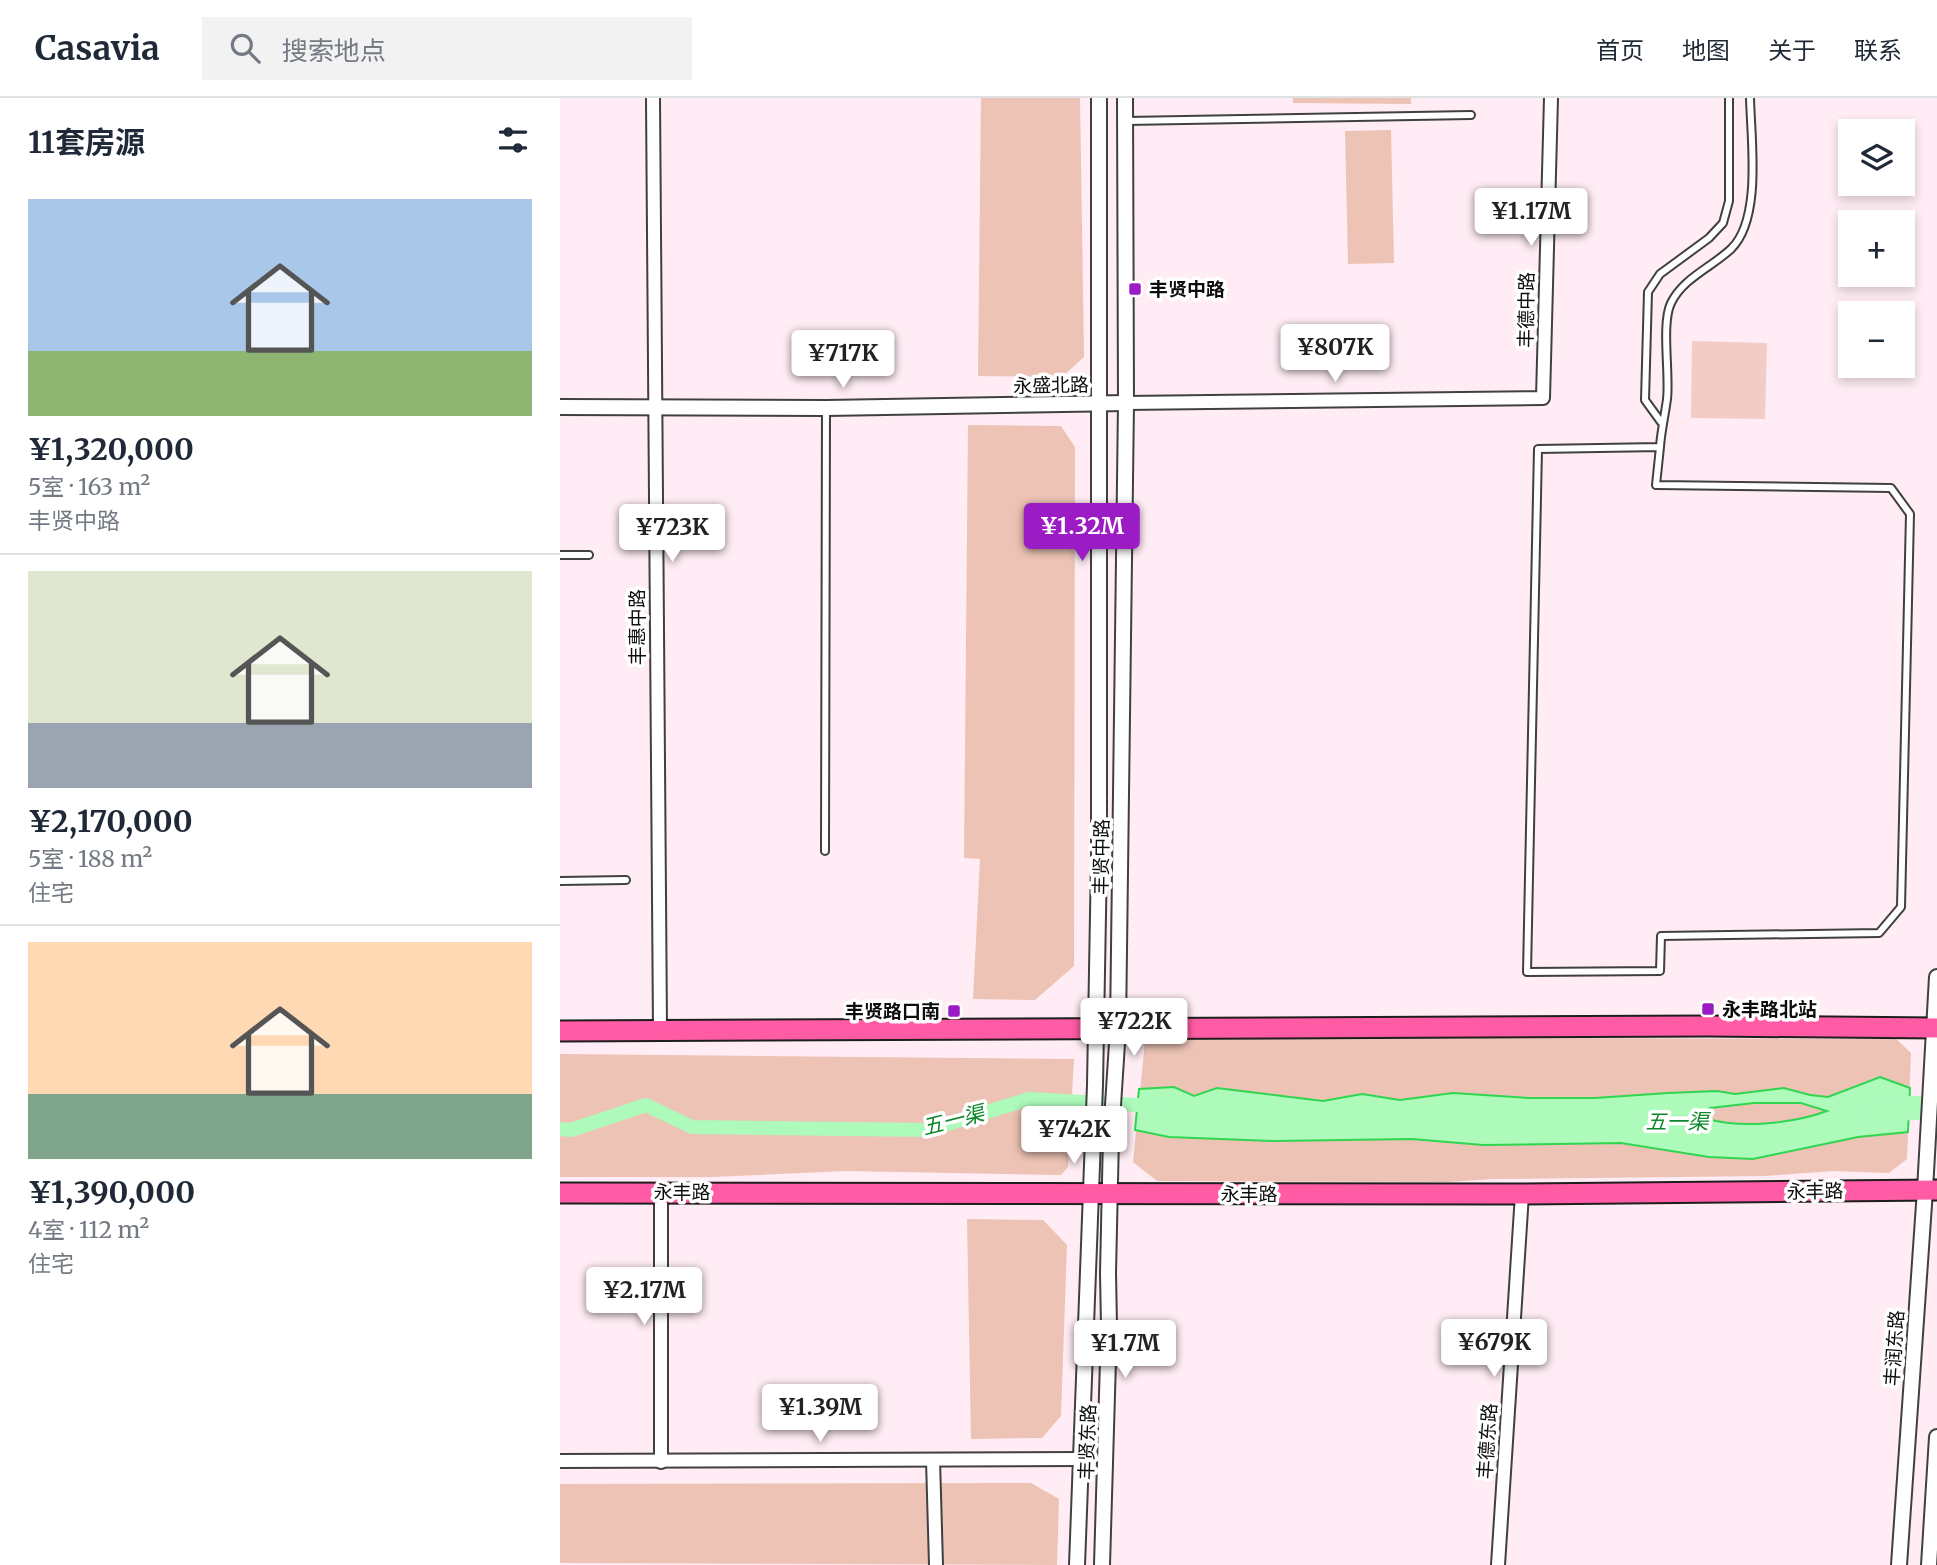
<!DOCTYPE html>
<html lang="zh">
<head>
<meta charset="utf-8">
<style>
  body { margin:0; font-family:Merriweather,"Noto Sans SC",serif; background:#f2f2f3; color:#1f2937; height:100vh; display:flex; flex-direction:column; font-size:26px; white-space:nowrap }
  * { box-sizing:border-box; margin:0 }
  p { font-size:23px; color:#747a83 }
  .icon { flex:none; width:38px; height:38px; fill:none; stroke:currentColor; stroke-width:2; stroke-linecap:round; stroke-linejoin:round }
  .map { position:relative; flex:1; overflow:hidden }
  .drawer { display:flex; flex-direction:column; background:#fff; width:560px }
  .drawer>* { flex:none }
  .buttons { position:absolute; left:1278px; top:21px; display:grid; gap:14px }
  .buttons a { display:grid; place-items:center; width:77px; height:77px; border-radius:0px; background:#fff; box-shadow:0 4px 10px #0003; font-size:35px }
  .price { position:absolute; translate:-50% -60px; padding:0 16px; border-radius:7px; background:#fff; color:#222; font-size:23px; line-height:46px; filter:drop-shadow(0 2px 4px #0008) }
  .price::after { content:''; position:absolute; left:50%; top:42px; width:21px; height:16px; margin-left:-10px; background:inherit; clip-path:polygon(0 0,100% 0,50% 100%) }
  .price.active { background:#9b1cc5; color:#fff }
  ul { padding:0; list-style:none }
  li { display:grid; align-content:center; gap:14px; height:371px; padding:0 28px }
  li+li { border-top:2px solid #e0e1e3 }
  li span { display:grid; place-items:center; height:217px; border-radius:0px; color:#555 }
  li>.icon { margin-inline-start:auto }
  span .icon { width:126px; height:126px; fill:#fffc; stroke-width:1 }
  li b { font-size:30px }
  h2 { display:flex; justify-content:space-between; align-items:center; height:84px; padding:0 28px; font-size:30px }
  header { display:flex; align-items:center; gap:42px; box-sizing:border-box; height:98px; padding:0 35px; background:#fff; border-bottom:2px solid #e0e1e3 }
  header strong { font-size:33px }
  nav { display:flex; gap:38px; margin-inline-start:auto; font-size:24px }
  .search { width:490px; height:63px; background:#f2f2f3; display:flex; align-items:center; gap:18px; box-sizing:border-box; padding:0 24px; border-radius:0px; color:#747a83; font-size:26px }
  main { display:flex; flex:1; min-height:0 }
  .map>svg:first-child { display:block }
  .green { fill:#ecc3b4 }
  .pitch { fill:#f2ccc6 }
  .water { fill:#adfabb; stroke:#30d650; stroke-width:2; fill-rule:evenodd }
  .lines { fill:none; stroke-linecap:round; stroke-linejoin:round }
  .canal { stroke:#adfabb; stroke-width:14 }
  .river { stroke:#adfabb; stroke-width:24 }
  .service-casing { stroke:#404040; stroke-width:10 }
  .minor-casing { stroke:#404040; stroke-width:16 }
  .tertiary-casing { stroke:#404040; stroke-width:18 }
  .primary-casing { stroke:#1e1e1e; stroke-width:23 }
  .service { stroke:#fff; stroke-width:6 }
  .minor { stroke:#fff; stroke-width:12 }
  .tertiary { stroke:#fff; stroke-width:14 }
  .primary { stroke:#ff5ca5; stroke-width:19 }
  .poi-dot { fill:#9b1cc5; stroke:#fff; stroke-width:2.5 }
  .labels { text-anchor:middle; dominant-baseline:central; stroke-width:7; stroke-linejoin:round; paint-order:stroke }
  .poi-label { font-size:19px; font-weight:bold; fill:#0d0d0d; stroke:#fff; text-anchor:start }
  .street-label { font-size:19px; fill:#0d0d0d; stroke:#fff }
  .water-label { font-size:21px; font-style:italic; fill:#0f882b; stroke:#fff }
</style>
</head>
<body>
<header>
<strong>Casavia</strong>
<div class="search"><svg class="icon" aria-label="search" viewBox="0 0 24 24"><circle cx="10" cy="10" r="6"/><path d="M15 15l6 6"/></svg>搜索地点</div>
<nav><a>首页</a><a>地图</a><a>关于</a><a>联系</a></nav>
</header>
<main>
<section class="drawer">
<h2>11套房源<svg class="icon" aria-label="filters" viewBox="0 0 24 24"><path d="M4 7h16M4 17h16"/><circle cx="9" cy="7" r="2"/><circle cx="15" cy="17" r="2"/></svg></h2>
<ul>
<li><span style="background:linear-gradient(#a9c7e8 70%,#8fb573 0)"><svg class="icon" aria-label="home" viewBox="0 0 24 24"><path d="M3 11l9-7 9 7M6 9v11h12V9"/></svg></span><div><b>¥1,320,000</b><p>5室 · 163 m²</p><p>丰贤中路</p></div></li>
<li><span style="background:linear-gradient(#dfe7d0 70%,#9aa5b1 0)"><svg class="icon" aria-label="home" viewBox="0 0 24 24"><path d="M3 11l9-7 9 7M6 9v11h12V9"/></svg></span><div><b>¥2,170,000</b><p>5室 · 188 m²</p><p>住宅</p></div></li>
<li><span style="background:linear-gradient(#ffd9b3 70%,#7fa58c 0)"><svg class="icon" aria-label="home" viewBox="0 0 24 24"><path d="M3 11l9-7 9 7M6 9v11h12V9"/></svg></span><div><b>¥1,390,000</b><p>4室 · 112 m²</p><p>住宅</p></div></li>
</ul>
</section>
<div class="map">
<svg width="1377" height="1467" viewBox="0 0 1377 1467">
  <rect width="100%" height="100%" fill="#ffecf4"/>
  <g class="green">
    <polygon points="421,0 520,0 524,259 502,279 418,278"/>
    <polygon points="733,0 851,0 851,6 733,5"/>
    <polygon points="831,32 834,165 788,166 785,33"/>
    <polygon points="408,327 501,328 515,349 514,868 475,902 413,901 420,761 404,760"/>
    <polygon points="620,939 1336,941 1351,955 1347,1061 1329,1075 1274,1073 1205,1078 933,1081 889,1084 597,1083 573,1064 585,943"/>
    <polygon points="0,956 514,961 508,1069 501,1077 285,1073 152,1079 0,1079"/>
    <polygon points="407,1121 483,1122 507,1147 501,1318 482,1340 411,1341"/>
    <polygon points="471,1385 499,1401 497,1467 0,1465 0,1386"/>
  </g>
  <polygon class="pitch" points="1132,243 1207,245 1205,321 1131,320"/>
  <path class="water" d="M 1320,979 L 1350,990 L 1348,1034 L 1298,1039 L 1193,1061 L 1149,1059 L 1061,1045 L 923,1047 L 852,1041 L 715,1043 L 609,1039 L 575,1032 L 579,991 L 614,989 L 634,998 L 657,990 L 763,1003 L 802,996 L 840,1002 L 893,995 L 968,1000 L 1035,1000 L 1108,995 L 1157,993 L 1175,996 L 1224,990 L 1250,997 L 1268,999 ZM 1194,1005 L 1241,1005 L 1267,1013 C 1234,1025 1182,1031 1148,1021 L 1145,1016 L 1150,1010 Z"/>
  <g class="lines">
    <polyline class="canal" points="0,1031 11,1032 86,1007 132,1029 368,1032 469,1001 595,1008"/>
    <polyline class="river" points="1319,1016 1349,1010 1377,1010"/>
    <g class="service-casing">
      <g id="service">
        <polyline points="566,23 911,17"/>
        <polyline points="1101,324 1085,302 1088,194 1100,176 1149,140 1163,125 1169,103 1169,0"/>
        <path d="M 1100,349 L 1096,387 L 1331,390 L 1350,416 L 1341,809 L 1319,835 L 1101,838 L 1100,873 L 967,874 L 978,351 L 1100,349 C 1101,333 1105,317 1107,301 C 1110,276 1101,226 1111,205 C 1123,180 1152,169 1171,151 C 1202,121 1191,42 1190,0"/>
        <polyline points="0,457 29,457"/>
        <polyline points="265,753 266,310"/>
        <polyline points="0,783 66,782"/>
      </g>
    </g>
    <g class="minor-casing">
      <g id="minor">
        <polyline points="93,0 100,932"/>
        <polyline points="566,305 983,300 991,0"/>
        <polyline points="373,1362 376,1467"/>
        <polyline points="0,1363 521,1361"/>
        <polyline points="101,1364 101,1093"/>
        <polyline points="938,1467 962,1096"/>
      </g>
    </g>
    <g class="tertiary-casing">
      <g id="tertiary">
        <polyline points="0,309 266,310 566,305"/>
        <polyline points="517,1467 535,987 539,759 539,0"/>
        <polyline points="542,1467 549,1228 548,1175 551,1038 558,930 566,305 565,0"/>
        <polyline points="1339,1467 1365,1092 1377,879"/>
        <polyline points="1369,1467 1377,1339"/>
      </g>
    </g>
    <g class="primary-casing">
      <g id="primary">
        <polyline points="0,933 1148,928 1377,930"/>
        <polyline points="0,1095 962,1096 1377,1092"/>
      </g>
    </g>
    <use href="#service" class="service"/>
    <use href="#minor" class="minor"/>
    <use href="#tertiary" class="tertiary"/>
    <use href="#primary" class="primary"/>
  </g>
  <g class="poi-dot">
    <rect x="568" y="184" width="14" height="14" rx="3.5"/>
    <rect x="1141" y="904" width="14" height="14" rx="3.5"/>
    <rect x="387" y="906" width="14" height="14" rx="3.5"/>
  </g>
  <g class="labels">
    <g class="poi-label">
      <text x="589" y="191">丰贤中路</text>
      <text x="1162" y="911">永丰路北站</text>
      <text x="380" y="913" text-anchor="end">丰贤路口南</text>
    </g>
    <g class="street-label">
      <text transform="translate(966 212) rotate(-89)">丰德中路</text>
      <text transform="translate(491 287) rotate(-1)">永盛北路</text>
      <text transform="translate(77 529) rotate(-90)">丰惠中路</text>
      <text transform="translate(541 759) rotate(-89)">丰贤中路</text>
      <text transform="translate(1255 1093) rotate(-1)">永丰路</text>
      <text x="122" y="1094">永丰路</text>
      <text x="689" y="1096">永丰路</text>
      <text transform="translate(1334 1250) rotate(-86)">丰润东路</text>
      <text transform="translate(927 1343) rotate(-86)">丰德东路</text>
      <text transform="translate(527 1344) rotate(-88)">丰贤东路</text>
    </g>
    <g class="water-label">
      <text transform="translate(393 1022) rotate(-14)">五一渠</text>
      <text x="1117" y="1023">五一渠</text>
    </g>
  </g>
</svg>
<div class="buttons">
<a><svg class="icon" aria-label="layers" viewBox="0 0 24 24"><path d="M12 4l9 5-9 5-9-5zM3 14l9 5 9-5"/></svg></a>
<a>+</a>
<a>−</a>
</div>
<b class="price" style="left:971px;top:150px">¥1.17M</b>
<b class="price" style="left:775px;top:286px">¥807K</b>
<b class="price" style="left:283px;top:292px">¥717K</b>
<b class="price active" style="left:522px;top:465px">¥1.32M</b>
<b class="price" style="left:112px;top:466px">¥723K</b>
<b class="price" style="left:574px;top:960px">¥722K</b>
<b class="price" style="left:514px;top:1068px">¥742K</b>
<b class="price" style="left:84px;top:1229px">¥2.17M</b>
<b class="price" style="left:934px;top:1281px">¥679K</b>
<b class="price" style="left:565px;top:1282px">¥1.7M</b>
<b class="price" style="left:260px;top:1346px">¥1.39M</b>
</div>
</main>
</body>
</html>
